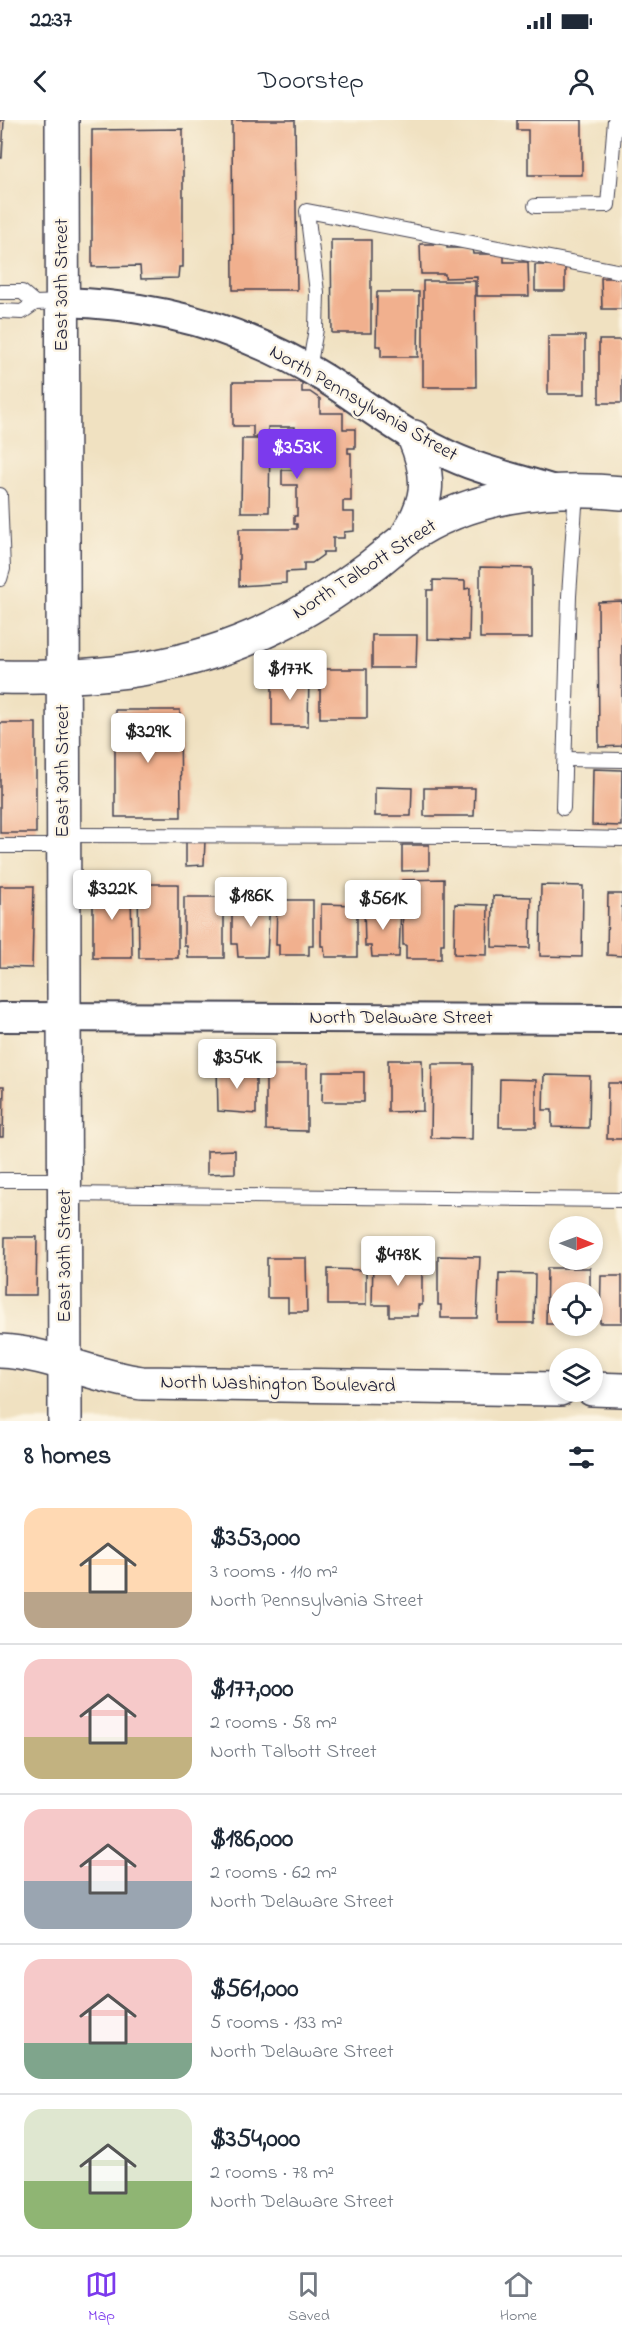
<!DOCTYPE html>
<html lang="en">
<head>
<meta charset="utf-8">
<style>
  body { margin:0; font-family:"Indie Flower",sans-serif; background:#f2f2f3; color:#1f2937; height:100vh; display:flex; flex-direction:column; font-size:22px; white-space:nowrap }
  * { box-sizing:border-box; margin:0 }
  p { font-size:20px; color:#747a83 }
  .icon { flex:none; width:33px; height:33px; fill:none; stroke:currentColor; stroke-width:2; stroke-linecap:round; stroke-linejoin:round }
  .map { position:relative; height:1301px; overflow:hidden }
  .side { display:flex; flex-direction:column; background:#fff; flex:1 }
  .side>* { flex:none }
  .needle { width:39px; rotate:91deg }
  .fabs { position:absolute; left:549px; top:1096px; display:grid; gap:12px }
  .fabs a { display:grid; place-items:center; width:54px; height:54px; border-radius:50%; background:#fff; box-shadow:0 3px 9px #0003; font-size:30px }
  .price { position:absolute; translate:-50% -51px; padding:0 14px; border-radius:6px; background:#fff; color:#222; font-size:20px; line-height:39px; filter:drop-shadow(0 2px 3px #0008) }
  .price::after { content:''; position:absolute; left:50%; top:36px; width:18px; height:14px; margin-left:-9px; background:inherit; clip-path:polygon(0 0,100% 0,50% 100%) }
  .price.selected { background:#7c3aed; color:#fff }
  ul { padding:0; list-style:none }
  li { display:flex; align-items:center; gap:18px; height:150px; padding:0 24px }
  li+li { border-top:2px solid #e0e1e3 }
  li span { display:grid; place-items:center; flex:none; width:168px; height:120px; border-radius:18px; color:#555 }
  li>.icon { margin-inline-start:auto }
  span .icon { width:72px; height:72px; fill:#fffc; stroke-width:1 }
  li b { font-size:26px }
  h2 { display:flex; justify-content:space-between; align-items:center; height:72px; padding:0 24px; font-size:26px }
  .status { display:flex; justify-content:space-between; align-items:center; height:42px; padding:0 30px; background:#fff; direction:ltr }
  .status svg { height:16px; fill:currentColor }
  header { display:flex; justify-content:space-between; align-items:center; height:78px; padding:0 24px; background:#fff; font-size:27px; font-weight:600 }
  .tab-bar { display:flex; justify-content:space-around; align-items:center; height:84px; border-top:2px solid #e0e1e3; background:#fff; font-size:16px; color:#747a83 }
  .tab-bar a { display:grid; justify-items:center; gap:3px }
  .tab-bar .selected { color:#7c3aed }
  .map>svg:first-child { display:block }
  .building { fill:#f1b08e }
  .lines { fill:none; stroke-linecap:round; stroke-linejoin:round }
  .lane-casing { stroke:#413f4f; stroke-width:16 }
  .street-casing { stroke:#413f4f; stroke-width:32 }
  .secondary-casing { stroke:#413f4f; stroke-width:36 }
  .lane { stroke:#fff; stroke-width:14 }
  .street { stroke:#fff; stroke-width:28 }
  .secondary { stroke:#fff; stroke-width:33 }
  .labels { text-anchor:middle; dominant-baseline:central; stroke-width:5; stroke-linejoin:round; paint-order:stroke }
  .street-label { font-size:20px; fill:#22223b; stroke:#fcf5e5 }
</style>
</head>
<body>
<div class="status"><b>22:37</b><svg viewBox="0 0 49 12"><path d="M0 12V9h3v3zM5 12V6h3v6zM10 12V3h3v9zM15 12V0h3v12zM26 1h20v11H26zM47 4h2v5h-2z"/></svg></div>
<header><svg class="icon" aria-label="back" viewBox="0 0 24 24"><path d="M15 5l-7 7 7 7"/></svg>Doorstep<svg class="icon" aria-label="person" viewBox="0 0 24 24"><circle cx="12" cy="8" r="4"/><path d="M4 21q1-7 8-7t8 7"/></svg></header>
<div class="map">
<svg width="622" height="1301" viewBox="0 0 622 1301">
  <rect width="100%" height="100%" fill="#fcf5e5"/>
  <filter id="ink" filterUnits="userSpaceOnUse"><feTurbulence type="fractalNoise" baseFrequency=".0167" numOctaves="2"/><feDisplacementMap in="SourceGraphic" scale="12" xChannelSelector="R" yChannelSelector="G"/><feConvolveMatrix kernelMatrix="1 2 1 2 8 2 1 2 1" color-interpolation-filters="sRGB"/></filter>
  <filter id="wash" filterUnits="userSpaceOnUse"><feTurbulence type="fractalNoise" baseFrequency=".008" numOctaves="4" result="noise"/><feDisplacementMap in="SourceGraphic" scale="24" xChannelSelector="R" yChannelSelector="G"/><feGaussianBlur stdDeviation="1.35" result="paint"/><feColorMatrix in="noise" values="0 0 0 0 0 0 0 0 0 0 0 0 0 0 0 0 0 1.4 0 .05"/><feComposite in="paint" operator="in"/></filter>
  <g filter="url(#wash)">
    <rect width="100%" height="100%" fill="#f0e1c1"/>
    <g id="blocks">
      <g class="building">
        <polygon points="0,0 4,0 2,38 0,38"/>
        <polygon points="232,0 295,0 297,170 233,170"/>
        <polygon points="517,0 582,0 582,55 528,55 528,10 517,10"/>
        <polygon points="183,9 183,147 179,147 178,158 141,159 140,146 92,147 92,10"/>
        <polygon points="331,120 371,120 371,213 332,213"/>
        <polygon points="420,124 447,124 447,128 472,128 473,134 504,134 504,142 528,142 529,176 477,176 477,157 445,158 445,154 421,154"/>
        <rect x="535" y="145" width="30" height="26"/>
        <polygon points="601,158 622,158 622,189 602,189"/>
        <polygon points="423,161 475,161 476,267 423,267"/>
        <polygon points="377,172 419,172 418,237 381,237 381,226 376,226"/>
        <rect x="548" y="216" width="37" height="58"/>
        <rect x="599" y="220" width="23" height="63"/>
        <polygon points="233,262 302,262 302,272 310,272 320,279 320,293 343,293 343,309 355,309 355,328 348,328 348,333 351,333 351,381 343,381 343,392 354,392 354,411 344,412 344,418 333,418 333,432 323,432 323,435 312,443 304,443 304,451 286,452 286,463 239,466 239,409 297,409 297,404 294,404 294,396 297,396 297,365 282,365 282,350 295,350 295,307 268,307 268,317 253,317 253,306 233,306"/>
        <polygon points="242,319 270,319 269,392 241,392"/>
        <polygon points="480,447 532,448 532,518 480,518"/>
        <polygon points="433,460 465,461 465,469 470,468 469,520 427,519 427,470 433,470"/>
        <polygon points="622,481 622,626 599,627 598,482"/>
        <polygon points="372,515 417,515 416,548 372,548"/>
        <rect x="320" y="549" width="47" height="49"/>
        <polygon points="272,556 309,557 308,606 272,606"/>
        <polygon points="115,590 180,590 181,697 115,697"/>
        <rect x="0" y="603" width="36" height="110"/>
        <polygon points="593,649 622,650 621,706 592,705"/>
        <polygon points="375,667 412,668 411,696 375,696"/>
        <polygon points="424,668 475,668 474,696 424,696"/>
        <polygon points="186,720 205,720 204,745 186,746"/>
        <polygon points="402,725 429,725 429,750 402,751"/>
        <polygon points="444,759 444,824 441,824 441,839 406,839 406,825 403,825 402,760"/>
        <polygon points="93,764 131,764 132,838 93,838"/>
        <polygon points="138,764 178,764 178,838 139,838"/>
        <polygon points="541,765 583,766 582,837 540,836"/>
        <polygon points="0,766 34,766 32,848 0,847"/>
        <polygon points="608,774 622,774 622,836 607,835"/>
        <polygon points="493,776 531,777 530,828 492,827"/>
        <polygon points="184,777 224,777 224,838 188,838 187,826 184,826"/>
        <polygon points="250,778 270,778 267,837 238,837 237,824 232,824 232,784 251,784"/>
        <polygon points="277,780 313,780 313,826 309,826 309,835 279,835 279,825 276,825"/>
        <polygon points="321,784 357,785 357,837 325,837 324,826 321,826"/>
        <polygon points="455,784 488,785 487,835 454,834"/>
        <polygon points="401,786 399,837 372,837 371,826 365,826 364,787"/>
        <polygon points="388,940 422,940 423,991 388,992"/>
        <polygon points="432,944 473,944 472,1019 431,1018"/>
        <polygon points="266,945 307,945 307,1011 266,1010"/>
        <polygon points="217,947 256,948 256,994 218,991"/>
        <polygon points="323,952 364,952 364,982 322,982"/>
        <polygon points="544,955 590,956 589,1008 552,1007 552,990 543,990"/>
        <polygon points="500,959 536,960 536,1007 499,1007"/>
        <polygon points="608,963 622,963 622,1019 607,1019"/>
        <polygon points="0,966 4,966 3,1017 0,1017"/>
        <polygon points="235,1030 235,1053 207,1054 207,1031"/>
        <polygon points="5,1117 37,1117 36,1175 4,1175"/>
        <polygon points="438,1136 480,1137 477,1198 441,1198 441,1185 438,1185"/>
        <polygon points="267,1138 306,1138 307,1192 288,1192 288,1178 267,1178"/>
        <polygon points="373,1141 422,1142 422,1185 418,1185 418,1196 389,1196 389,1185 372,1185"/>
        <polygon points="547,1148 590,1148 590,1173 560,1173 560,1204 546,1204"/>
        <polygon points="328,1149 366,1150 366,1185 328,1185"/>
        <polygon points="499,1153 535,1154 534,1203 498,1203"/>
        <polygon points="601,1156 622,1156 622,1203 600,1203"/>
      </g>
    </g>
  </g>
  <g filter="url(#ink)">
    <use href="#blocks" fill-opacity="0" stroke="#413f4f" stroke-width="1.5"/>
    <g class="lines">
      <g class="lane-casing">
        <g id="lane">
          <polyline points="535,86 608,85 615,0"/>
          <polyline points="0,172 22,172 35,183"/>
          <polyline points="0,191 22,192 35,183 62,182"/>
          <polyline points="309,249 316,209 317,172 307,91 622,152"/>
          <polyline points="0,375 3,449 0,459"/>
          <polyline points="565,639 622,640"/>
          <polyline points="563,688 569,476 576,371"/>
          <polyline points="64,715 495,716 622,719"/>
          <polyline points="0,726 63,726"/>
          <polyline points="0,1060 65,1060"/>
          <polyline points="65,1074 622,1080"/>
        </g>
      </g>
      <g class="street-casing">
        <g id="street">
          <path d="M 62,182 C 156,184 246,209 326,259 C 365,284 400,312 442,332 C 477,350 517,358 554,370"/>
          <polyline points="0,897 622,899"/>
        </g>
      </g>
      <g class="secondary-casing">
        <g id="secondary">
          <polyline points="62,0 65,1301"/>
          <path d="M 405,419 C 429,381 432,359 414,317"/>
          <path d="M 0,557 C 97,559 185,551 274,507 C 307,491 339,470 370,447 C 382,438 393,428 405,419 C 468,375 548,366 622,373"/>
          <path d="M 0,1231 C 50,1233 93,1257 142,1263 L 560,1269"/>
          <polyline points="592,1269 622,1270"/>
        </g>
      </g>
      <use href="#lane" class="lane"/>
      <use href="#street" class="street"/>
      <use href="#secondary" class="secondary"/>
    </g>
  </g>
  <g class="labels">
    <g class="street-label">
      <text transform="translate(62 165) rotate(-90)">East 30th Street</text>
      <text transform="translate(363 284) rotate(30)">North Pennsylvania Street</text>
      <text transform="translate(365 450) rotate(-33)">North Talbott Street</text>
      <text transform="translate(63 651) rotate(-90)">East 30th Street</text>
      <text x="401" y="898">North Delaware Street</text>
      <text transform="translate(65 1136) rotate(-90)">East 30th Street</text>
      <text transform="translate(278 1265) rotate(1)">North Washington Boulevard</text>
    </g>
  </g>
</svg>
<div class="fabs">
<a><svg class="needle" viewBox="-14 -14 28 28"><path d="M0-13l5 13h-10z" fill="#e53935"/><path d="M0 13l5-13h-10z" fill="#747a83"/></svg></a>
<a><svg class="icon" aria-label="locate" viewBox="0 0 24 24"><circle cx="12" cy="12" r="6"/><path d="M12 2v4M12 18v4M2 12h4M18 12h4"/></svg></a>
<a><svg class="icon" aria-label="layers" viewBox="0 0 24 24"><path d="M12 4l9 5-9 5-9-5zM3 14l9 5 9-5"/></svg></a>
</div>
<b class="price selected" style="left:297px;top:360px">$353K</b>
<b class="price" style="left:290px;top:581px">$177K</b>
<b class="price" style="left:148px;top:644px">$329K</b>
<b class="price" style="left:112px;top:801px">$322K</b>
<b class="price" style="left:251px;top:808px">$186K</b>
<b class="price" style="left:383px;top:811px">$561K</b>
<b class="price" style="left:237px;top:970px">$354K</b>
<b class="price" style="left:398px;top:1167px">$478K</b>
</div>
<section class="side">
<h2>8 homes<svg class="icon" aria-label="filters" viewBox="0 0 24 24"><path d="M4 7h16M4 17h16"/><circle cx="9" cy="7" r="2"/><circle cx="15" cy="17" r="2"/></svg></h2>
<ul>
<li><span style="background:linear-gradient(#ffd9b3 70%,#b9a48a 0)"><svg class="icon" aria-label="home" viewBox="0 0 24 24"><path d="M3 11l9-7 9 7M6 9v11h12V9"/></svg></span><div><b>$353,000</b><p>3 rooms · 110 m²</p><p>North Pennsylvania Street</p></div></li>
<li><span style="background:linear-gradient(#f6c9c9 65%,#c2b280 0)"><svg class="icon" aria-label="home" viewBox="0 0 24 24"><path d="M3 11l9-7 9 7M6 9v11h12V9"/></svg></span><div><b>$177,000</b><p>2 rooms · 58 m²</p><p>North Talbott Street</p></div></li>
<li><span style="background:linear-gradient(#f6c9c9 60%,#9aa5b1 0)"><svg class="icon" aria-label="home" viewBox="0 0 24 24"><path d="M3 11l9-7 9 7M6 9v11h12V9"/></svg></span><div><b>$186,000</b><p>2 rooms · 62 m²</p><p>North Delaware Street</p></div></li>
<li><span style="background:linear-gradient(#f6c9c9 70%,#7fa58c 0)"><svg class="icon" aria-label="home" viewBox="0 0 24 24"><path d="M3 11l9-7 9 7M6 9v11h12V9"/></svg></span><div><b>$561,000</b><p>5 rooms · 133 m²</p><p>North Delaware Street</p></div></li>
<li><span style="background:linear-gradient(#dfe7d0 60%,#8fb573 0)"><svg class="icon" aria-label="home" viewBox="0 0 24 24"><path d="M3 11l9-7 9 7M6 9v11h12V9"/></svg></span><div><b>$354,000</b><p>2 rooms · 78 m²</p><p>North Delaware Street</p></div></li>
</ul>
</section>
<nav class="tab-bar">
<a class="selected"><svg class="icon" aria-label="map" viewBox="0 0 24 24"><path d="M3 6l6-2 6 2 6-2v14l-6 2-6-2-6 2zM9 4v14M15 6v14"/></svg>Map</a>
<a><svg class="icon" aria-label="saved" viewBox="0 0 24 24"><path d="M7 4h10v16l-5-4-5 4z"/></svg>Saved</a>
<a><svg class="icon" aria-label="home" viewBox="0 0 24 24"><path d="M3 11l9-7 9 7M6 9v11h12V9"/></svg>Home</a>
</nav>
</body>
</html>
